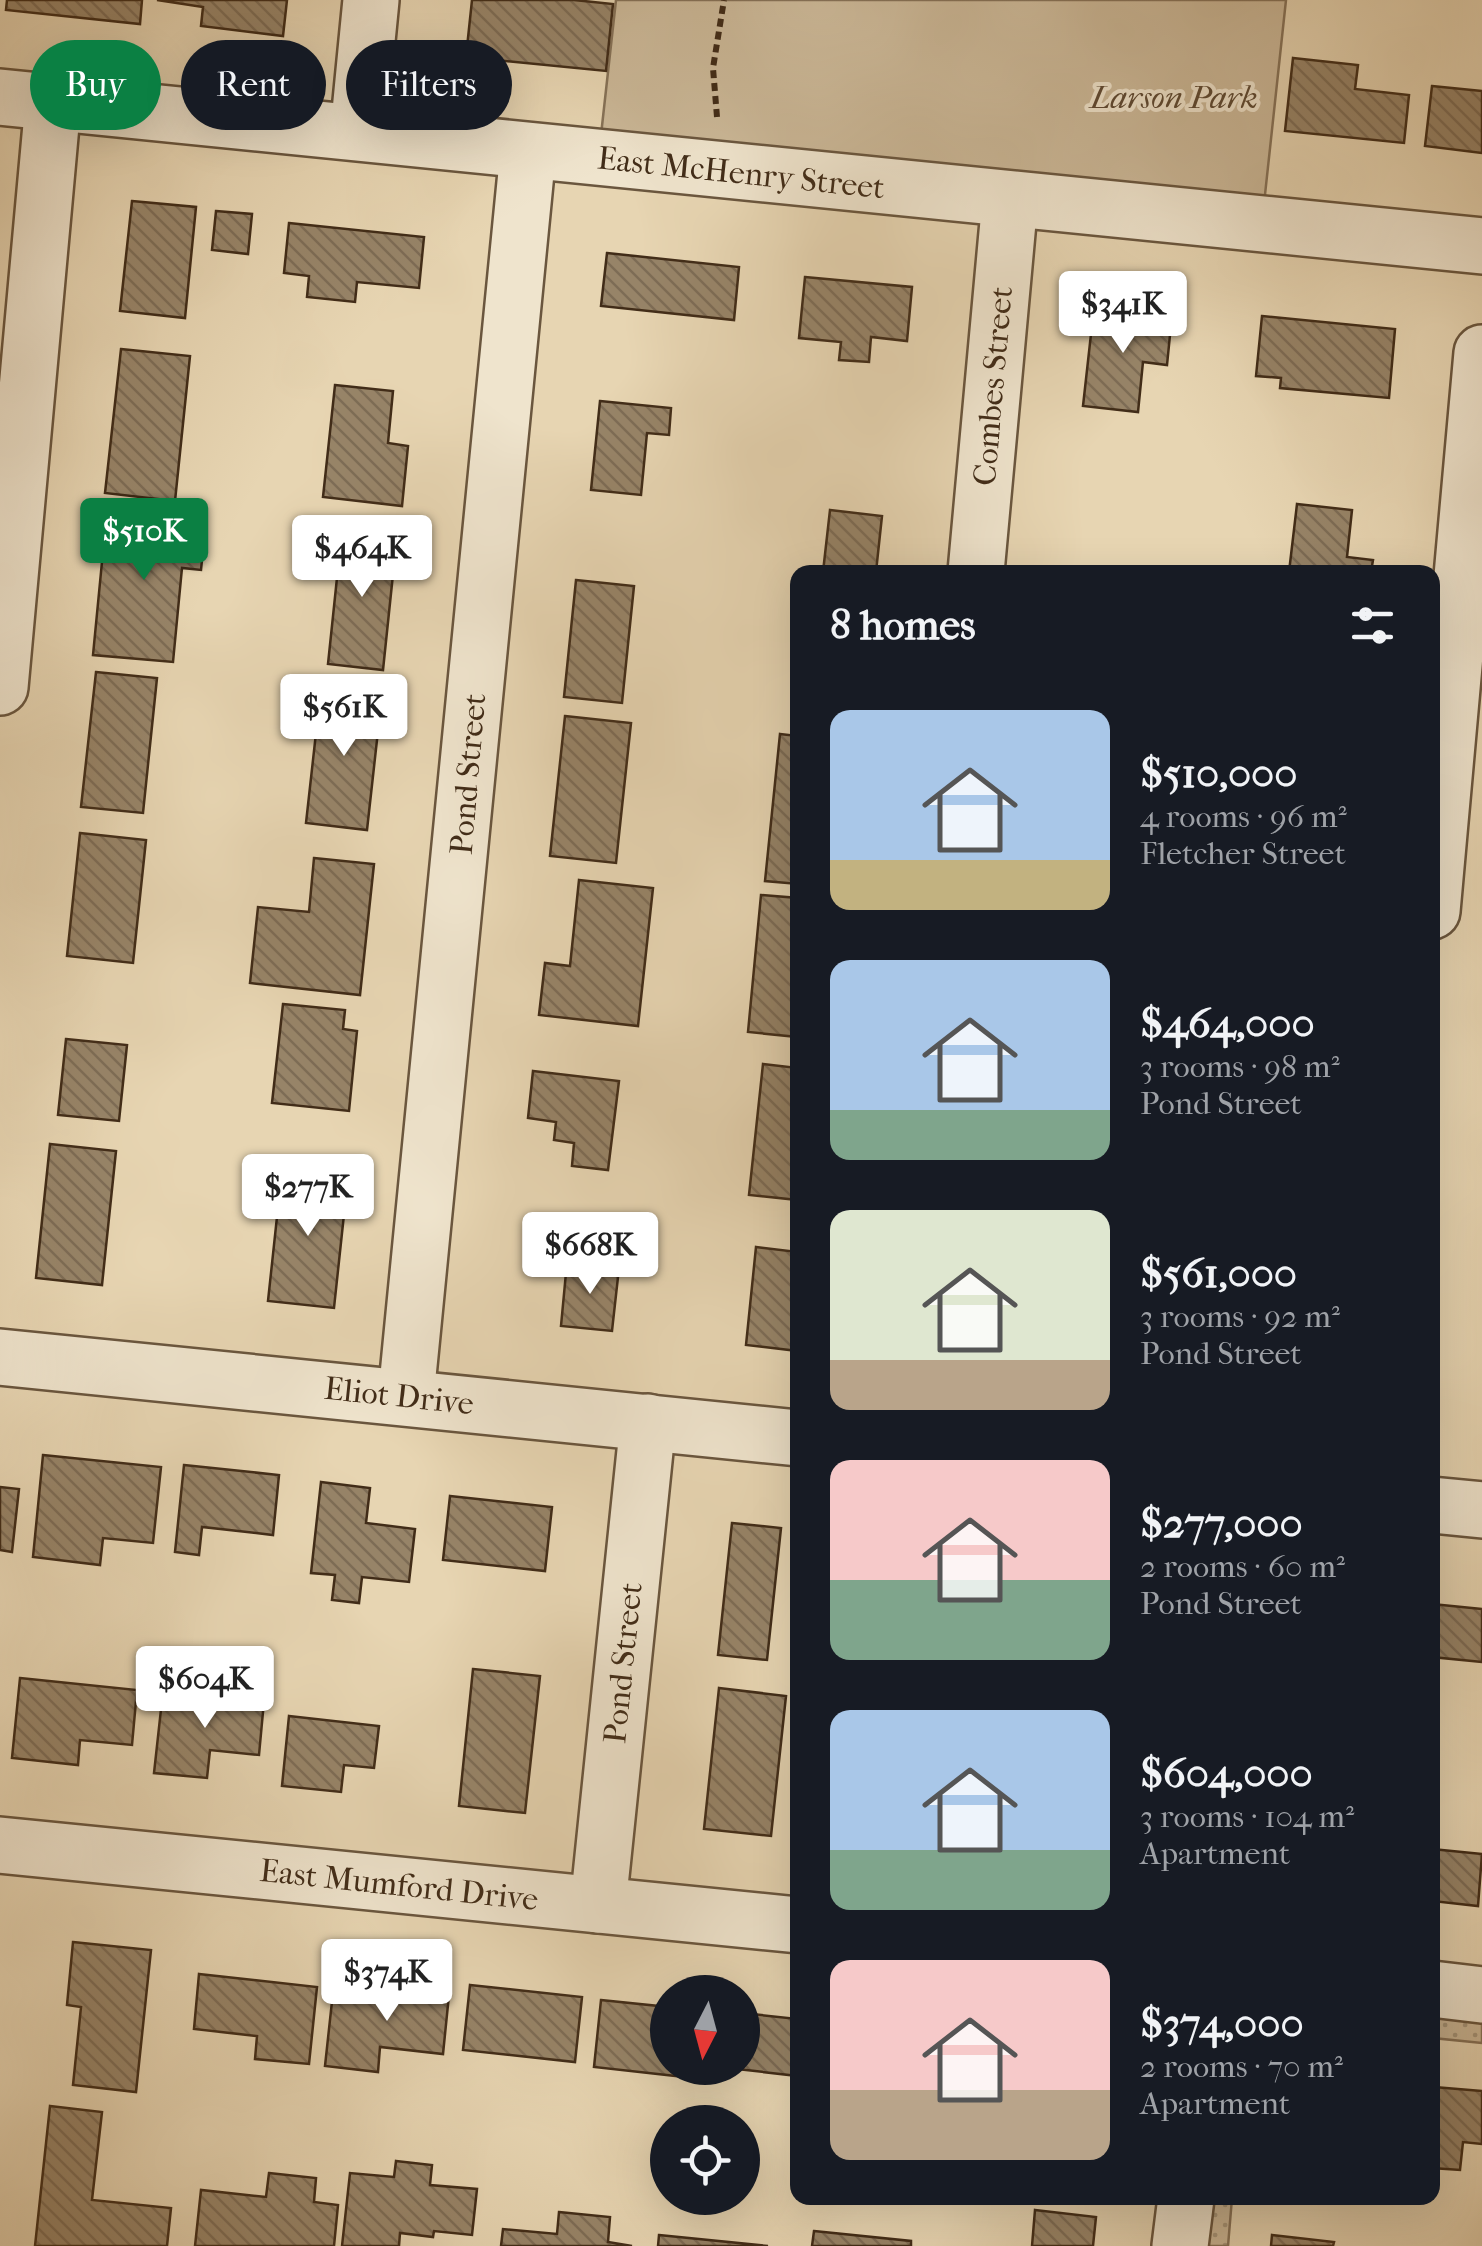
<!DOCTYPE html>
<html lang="en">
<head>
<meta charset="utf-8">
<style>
  body { margin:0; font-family:"IM FELL French Canon",serif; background:#242831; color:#f1f3f6; height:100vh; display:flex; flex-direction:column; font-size:38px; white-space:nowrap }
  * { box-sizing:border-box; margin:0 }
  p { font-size:32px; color:#9ea1a6 }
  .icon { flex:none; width:55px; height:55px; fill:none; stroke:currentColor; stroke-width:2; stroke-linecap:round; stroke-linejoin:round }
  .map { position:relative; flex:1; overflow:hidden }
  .drawer { position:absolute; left:790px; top:565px; width:650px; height:1640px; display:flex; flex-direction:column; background:#171b24; border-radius:20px; box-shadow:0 10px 40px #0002 }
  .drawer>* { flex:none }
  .banner { position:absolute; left:30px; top:40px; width:610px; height:90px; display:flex; gap:20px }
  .needle { width:65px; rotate:186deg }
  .buttons { position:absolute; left:650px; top:1975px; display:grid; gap:20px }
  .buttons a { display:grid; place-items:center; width:110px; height:110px; border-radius:50%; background:#171b24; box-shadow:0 10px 40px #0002; font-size:50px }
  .price { position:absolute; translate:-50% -85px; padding:0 22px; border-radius:10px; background:#fff; color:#222; font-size:32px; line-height:65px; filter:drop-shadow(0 2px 5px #0008) }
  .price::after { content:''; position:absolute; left:50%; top:60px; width:30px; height:22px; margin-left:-15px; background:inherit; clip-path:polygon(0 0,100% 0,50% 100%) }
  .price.on { background:#0b8043; color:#fff }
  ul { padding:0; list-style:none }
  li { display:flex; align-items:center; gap:30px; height:250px; padding:0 40px }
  li span { display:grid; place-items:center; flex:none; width:280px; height:200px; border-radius:20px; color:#555 }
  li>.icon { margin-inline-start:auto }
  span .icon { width:120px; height:120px; fill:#fffc; stroke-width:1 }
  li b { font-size:42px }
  h2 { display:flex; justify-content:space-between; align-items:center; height:120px; padding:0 40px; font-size:42px }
  .pill { padding:0 35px; border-radius:45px; background:#171b24; box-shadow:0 10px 40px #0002; font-size:35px; line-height:90px }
  .pill.on { background:#0b8043; color:#fff }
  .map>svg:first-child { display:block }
  .grass { fill:url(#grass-dots); stroke:#867258; stroke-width:2.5 }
  .park { fill:#cbb898; stroke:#867258; stroke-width:2.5 }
  .building { fill:url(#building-back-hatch); stroke:#412c18; stroke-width:2.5 }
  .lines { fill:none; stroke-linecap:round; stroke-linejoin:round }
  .minor-casing { stroke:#6a563e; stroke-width:60 }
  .path { stroke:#412c18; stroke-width:6; stroke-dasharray:8 5; stroke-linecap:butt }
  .minor { stroke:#efe4cd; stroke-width:55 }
  .labels { text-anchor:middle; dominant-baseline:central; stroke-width:8; stroke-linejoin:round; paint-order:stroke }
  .park-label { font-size:32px; font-style:italic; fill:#5d4832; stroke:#efe4cd }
  .street-label { font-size:32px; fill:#412c18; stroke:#efe4cd }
</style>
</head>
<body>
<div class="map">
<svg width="1482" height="2246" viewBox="0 0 1482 2246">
  <defs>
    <pattern id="grass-dots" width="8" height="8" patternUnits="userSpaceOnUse" patternTransform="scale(2.5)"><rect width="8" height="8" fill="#cbb898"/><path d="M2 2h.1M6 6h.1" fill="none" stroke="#a6967b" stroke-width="1.8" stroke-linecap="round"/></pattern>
    <pattern id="building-back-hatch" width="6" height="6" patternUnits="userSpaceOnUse" patternTransform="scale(2.5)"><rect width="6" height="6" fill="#978468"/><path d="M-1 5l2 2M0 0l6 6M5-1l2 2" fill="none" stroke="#7d6c55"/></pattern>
  </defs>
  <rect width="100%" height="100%" fill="#e7d5b2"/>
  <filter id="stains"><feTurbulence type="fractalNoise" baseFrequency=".002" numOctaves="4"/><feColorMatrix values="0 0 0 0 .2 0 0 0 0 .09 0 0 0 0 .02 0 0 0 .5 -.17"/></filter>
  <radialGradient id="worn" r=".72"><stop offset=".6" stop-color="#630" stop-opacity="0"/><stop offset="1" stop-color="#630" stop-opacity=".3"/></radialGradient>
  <g class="grass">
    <polygon points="1432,2015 1482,2020 1482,2043 1433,2038"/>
    <polygon points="1203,2198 1232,2198 1228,2246 1198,2246"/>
  </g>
  <polygon class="park" points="616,0 1286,0 1264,204 601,135"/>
  <g class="building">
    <polygon points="7,0 142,0 140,24 6,10"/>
    <polygon points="157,0 287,0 283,36 201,26 203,7"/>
    <polygon points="472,0 574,0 613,4 606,71 466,57"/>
    <polygon points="1293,58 1358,65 1355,89 1409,95 1404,143 1285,131"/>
    <polygon points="1432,86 1482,91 1482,153 1425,146"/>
    <polygon points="132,201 196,207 185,318 120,311"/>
    <polygon points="216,211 252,214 248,254 212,250"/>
    <polygon points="289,223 424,237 419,288 357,282 355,302 307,297 309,276 284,273"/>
    <polygon points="607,253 739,267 734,320 601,306"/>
    <polygon points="805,277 912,287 907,341 871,337 869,362 839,360 841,342 799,338"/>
    <polygon points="1094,307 1172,315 1167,365 1143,362 1138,412 1083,406"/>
    <polygon points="1262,316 1395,329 1389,398 1280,388 1281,378 1256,376"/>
    <polygon points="121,349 190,356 175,501 105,493"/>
    <polygon points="335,385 393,391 388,443 408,446 402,506 323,497"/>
    <polygon points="600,401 671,408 669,435 647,433 641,495 591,490"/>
    <polygon points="1297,504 1352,510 1347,557 1373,560 1371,572 1289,572"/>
    <polygon points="107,510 206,520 201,570 182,568 173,662 93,655"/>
    <polygon points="830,510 882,516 876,572 823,572"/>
    <polygon points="342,530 397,536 383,670 328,664"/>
    <polygon points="576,580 634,586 622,703 564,697"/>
    <polygon points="96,672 157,678 143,813 81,807"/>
    <polygon points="321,688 382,695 367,830 306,823"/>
    <polygon points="565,716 631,723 616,863 550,856"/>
    <polygon points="780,734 798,736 798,884 765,881"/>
    <polygon points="80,833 146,840 133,963 67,956"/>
    <polygon points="314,858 374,864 360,995 250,983 258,907 309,912"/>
    <polygon points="579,880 653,888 638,1026 539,1015 545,963 570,966"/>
    <polygon points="761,895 798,898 798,1037 748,1032"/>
    <polygon points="283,1004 345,1010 343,1029 357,1031 349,1111 272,1103"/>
    <polygon points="66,1039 127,1045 119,1121 58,1115"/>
    <polygon points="763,1064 798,1068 798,1200 749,1195"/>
    <polygon points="533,1071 619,1081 608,1170 572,1166 574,1143 554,1140 556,1122 528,1118"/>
    <polygon points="50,1144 116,1151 102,1285 36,1278"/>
    <polygon points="282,1170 348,1177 334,1308 268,1301"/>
    <polygon points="756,1247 798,1252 798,1351 746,1345"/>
    <polygon points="567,1262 619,1268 612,1331 561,1326"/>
    <polygon points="43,1455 161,1467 153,1543 103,1538 100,1565 33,1557"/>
    <polygon points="184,1465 279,1475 273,1535 202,1527 199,1555 175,1552"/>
    <polygon points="321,1482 370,1488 366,1523 415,1529 409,1582 362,1577 359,1603 332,1600 335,1575 311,1573"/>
    <polygon points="0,1487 19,1489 12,1552 0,1550"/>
    <polygon points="450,1496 552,1507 545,1571 443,1560"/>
    <polygon points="732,1523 781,1528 767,1660 718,1655"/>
    <polygon points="1432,1604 1482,1609 1482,1662 1432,1657"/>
    <polygon points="473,1669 540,1676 525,1813 459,1806"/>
    <polygon points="20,1678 137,1690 132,1745 80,1740 78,1765 12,1758"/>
    <polygon points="719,1688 786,1696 771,1836 704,1829"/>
    <polygon points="163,1691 264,1701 259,1755 210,1750 207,1778 154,1773"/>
    <polygon points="289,1716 379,1726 374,1768 344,1765 341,1792 282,1786"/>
    <polygon points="1432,1849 1482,1854 1478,1906 1432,1901"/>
    <polygon points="73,1942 151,1950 136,2092 73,2085 81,2007 67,2005"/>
    <polygon points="199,1974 317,1987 309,2064 255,2059 257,2036 194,2029"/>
    <polygon points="395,1979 450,1985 443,2054 380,2047 378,2072 325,2066 333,1992 393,1998"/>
    <polygon points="470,1985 582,1997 575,2062 463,2050"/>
    <polygon points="601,2000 668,2007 668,2068 713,2068 712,2080 594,2067"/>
    <polygon points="742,2013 798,2019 798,2076 728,2068 742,2068"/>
    <polygon points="1434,2087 1482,2091 1482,2144 1463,2142 1460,2170 1432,2168"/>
    <polygon points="50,2106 102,2112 92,2200 171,2208 167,2246 35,2246"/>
    <polygon points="396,2161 432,2165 430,2185 477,2189 472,2235 434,2231 433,2237 400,2233 399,2246 342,2246 350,2173 394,2177"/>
    <polygon points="269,2173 316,2178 314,2202 338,2205 334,2246 195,2246 201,2190 266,2197"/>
    <polygon points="1035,2210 1096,2217 1093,2246 1032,2246"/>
    <polygon points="559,2212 610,2217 608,2242 632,2246 501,2246 503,2229 557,2234"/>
    <polygon points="814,2231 911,2241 911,2246 812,2246"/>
    <polygon points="659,2235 768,2246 658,2246"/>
    <polygon points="1272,2235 1334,2242 1333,2246 1271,2246"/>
  </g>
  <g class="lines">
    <g class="minor-casing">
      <g id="minor">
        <polyline points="0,97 1482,246"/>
        <polyline points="358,132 371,0"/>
        <polyline points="976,572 1010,200"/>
        <polyline points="0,687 53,103"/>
        <polyline points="1432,911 1482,353"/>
        <polyline points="0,1357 798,1438"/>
        <polyline points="406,1396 528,152"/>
        <polyline points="1432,1505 1482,1510"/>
        <polyline points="0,1845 798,1925"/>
        <polyline points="598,1905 648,1422"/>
        <polyline points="1432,1989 1482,1995"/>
        <polyline points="1180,2246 1186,2198"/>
      </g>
    </g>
    <polyline class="path" points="717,117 713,68 724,0"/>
    <use href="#minor" class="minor"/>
  </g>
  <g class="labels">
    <g class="park-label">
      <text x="1174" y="97">Larson Park</text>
    </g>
    <g class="street-label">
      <text transform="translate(741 173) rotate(6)">East McHenry Street</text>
      <text transform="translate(993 386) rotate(-85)">Combes Street</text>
      <text transform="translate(468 774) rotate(-85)">Pond Street</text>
      <text transform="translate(399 1396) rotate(6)">Eliot Drive</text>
      <text transform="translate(623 1663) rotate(-84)">Pond Street</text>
      <text transform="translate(399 1885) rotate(6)">East Mumford Drive</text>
    </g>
  </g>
  <rect width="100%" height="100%" filter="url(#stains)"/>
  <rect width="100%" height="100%" fill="url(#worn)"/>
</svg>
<div class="buttons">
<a><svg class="needle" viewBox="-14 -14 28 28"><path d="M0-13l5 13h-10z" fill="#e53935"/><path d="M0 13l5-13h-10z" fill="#9ea1a6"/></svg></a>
<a><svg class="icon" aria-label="locate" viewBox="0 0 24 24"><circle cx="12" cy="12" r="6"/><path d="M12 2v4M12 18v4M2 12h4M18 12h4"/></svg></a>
</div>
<b class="price" style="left:1123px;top:356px">$341K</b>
<b class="price on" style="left:144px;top:583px">$510K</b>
<b class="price" style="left:362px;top:600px">$464K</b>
<b class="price" style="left:344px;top:759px">$561K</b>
<b class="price" style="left:308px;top:1239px">$277K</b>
<b class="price" style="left:590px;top:1297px">$668K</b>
<b class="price" style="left:205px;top:1731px">$604K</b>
<b class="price" style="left:387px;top:2024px">$374K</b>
<div class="banner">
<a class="pill on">Buy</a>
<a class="pill">Rent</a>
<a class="pill">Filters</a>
</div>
<section class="drawer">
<h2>8 homes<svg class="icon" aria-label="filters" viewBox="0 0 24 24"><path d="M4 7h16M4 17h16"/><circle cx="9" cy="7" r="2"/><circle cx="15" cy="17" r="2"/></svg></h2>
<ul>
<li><span style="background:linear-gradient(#a9c7e8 75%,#c2b280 0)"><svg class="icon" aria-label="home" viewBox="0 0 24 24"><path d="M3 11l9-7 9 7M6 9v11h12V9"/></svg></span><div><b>$510,000</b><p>4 rooms · 96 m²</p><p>Fletcher Street</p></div></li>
<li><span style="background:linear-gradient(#a9c7e8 75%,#7fa58c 0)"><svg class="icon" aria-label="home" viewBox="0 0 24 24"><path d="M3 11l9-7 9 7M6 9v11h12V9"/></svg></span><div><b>$464,000</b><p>3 rooms · 98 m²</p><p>Pond Street</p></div></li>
<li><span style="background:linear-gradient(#dfe7d0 75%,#b9a48a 0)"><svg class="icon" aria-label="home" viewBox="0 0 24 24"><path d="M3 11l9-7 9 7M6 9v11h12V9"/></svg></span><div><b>$561,000</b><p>3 rooms · 92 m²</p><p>Pond Street</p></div></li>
<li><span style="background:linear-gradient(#f6c9c9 60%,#7fa58c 0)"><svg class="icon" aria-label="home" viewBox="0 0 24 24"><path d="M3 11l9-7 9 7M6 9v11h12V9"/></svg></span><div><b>$277,000</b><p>2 rooms · 60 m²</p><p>Pond Street</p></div></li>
<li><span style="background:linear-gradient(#a9c7e8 70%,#7fa58c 0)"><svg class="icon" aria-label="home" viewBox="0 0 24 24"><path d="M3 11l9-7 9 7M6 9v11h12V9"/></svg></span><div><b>$604,000</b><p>3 rooms · 104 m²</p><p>Apartment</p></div></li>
<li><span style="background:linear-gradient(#f6c9c9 65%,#b9a48a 0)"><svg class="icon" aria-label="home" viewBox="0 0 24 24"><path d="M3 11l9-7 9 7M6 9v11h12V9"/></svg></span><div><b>$374,000</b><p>2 rooms · 70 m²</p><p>Apartment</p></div></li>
</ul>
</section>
</div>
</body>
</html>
